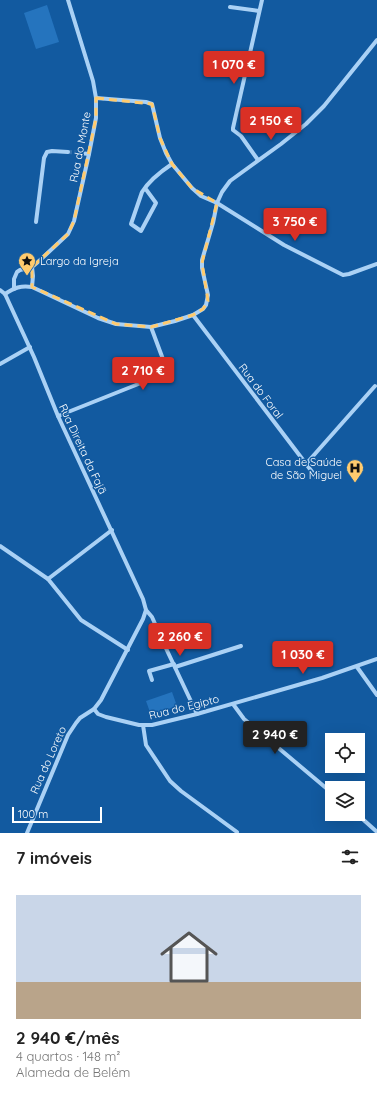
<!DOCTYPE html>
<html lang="pt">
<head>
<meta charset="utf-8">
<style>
  body { margin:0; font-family:Quicksand,sans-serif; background:#f6f6f6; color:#222; height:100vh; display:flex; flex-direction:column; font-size:15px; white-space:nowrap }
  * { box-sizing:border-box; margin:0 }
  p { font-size:13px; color:#767676 }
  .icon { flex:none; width:22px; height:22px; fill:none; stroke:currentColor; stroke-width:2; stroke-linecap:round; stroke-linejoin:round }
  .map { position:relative; height:833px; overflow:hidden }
  .details { display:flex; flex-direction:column; background:#fff; flex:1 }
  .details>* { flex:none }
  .buttons { position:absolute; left:325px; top:733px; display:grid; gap:8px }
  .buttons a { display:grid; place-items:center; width:40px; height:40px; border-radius:0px; background:#fff; box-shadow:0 4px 16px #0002; font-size:20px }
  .scale { position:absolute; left:12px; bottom:10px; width:90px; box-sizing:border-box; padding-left:4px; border:2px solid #fff; border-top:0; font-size:11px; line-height:14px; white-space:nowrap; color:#fff; -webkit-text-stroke:3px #125aa0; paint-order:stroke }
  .price { position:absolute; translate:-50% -34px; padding:0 9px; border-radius:4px; background:#d93025; color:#fff; font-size:13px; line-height:26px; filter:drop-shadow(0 1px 2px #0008) }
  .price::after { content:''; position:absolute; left:50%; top:24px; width:12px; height:9px; margin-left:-6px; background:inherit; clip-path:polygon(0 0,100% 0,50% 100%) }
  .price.selected { background:#222; color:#fff }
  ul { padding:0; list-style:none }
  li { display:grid; align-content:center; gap:8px; height:212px; padding:0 16px }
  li+li { border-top:1px solid #e0e0e0 }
  li span { display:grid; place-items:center; height:124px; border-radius:0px; color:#555 }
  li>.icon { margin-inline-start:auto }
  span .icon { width:72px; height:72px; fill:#fffc; stroke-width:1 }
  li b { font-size:17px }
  h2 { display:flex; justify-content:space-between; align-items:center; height:48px; padding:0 16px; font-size:17px }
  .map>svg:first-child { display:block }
  .green { fill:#2574be }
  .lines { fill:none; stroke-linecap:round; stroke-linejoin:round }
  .minor-tunnel { stroke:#3673ae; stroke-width:4; stroke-dasharray:4 2; stroke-linecap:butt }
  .minor { stroke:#aad1f5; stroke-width:4 }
  .marked { fill:none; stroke:#ffcb6e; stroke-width:3; stroke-dasharray:8 5; stroke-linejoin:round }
  .labels { text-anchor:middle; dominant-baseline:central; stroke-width:3; stroke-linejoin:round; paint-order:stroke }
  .street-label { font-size:11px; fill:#fff; stroke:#125aa0 }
  .poi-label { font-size:11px; fill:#fff; stroke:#125aa0; text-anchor:start }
</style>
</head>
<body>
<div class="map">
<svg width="377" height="833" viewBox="0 0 377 833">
  <rect width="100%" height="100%" fill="#125aa0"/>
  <g class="green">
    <polygon points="47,5 59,42 36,49 24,13"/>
    <polygon points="172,692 177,706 151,715 146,701"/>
  </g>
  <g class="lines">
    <polyline class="minor-tunnel" points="68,152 80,153"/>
    <g class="minor">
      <polyline points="230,7 259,11"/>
      <polyline points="96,98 146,102 152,104 160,138 166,153 172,164 192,188 201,196 217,203 284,245 343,275 349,274 377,264"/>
      <polyline points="80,153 89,154"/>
      <polyline points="258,160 241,136 233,130 233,128 262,0"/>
      <path d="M 145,188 L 156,203 L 141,231 L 131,224 L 142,192 C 149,181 160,172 172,164"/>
      <polyline points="36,222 44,158 47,152 52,151 68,152"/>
      <polyline points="32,267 33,276 32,287"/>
      <polyline points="14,289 14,279 17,272 20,270 32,267 38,262 68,234 74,221 89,154 96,118 96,98 93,81 68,0"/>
      <polyline points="0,290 5,294"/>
      <polyline points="5,294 34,357 58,416 143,599 146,610 143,619 101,700 94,709 80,718 76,723 68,735 27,833"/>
      <path d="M 5,294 C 14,288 21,285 32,287 L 98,318 L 116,324 L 151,327 L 175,321 L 193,315 L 203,309 L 206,305 L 208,295 L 202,268 L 202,260 L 213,223 L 217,203 L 222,192 L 230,181 L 281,144 L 306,124 L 324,106 L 377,40"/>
      <polyline points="193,315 316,477"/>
      <polyline points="0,364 30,347"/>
      <polyline points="58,416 166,373 167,370 151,327"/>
      <polyline points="306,464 375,386"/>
      <polyline points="0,546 48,579 112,530"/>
      <polyline points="48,579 81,620 128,650"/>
      <polyline points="146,610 152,617 163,642 197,714"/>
      <polyline points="175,667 241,646"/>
      <polyline points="357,667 377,695"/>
      <polyline points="152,680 149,671 174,664"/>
      <polyline points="233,704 244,719 332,793"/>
      <polyline points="94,709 98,714 106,717 139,725 152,725 197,714 322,678 377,659"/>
      <polyline points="143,725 146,745 170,781 181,791 237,832"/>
      <polyline points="357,814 377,832"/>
    </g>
  </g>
  <path class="marked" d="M 96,98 L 152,104 L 160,138 L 172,164 L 192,188 L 217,203 L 202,263 L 208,301 L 203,309 L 193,315 L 151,327 L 116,324 L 32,287 L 32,267 L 68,234 L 74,221 L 96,118 Z"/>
  <defs>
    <g id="sight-pin" transform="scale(0.9)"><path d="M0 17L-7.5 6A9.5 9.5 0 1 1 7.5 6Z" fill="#ffcb6e" stroke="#125aa0"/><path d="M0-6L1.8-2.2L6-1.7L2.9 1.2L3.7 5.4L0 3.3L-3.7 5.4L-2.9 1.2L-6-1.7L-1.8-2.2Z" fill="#111"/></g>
    <g id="hospital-pin" transform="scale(0.9)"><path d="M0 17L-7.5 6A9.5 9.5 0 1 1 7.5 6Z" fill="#ffcb6e" stroke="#125aa0"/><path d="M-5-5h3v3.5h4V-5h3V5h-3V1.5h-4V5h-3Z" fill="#111"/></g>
  </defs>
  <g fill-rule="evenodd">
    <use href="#sight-pin" x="27" y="261"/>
    <use href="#hospital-pin" x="355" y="468"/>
  </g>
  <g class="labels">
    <g class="street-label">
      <text transform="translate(80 147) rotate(-79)">Rua do Monte</text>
      <text transform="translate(261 391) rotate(53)">Rua do Foral</text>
      <text transform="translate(83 449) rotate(65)">Rua Direita da Fajã</text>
      <text transform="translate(184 707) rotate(-14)">Rua do Egipto</text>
      <text transform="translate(48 760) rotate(-66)">Rua do Loreto</text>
    </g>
    <g class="poi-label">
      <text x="40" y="261">Largo da Igreja</text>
      <text x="342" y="462" text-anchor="end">Casa de Saúde<tspan x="342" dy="13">de São Miguel</tspan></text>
    </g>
  </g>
</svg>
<div class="buttons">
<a><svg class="icon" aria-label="locate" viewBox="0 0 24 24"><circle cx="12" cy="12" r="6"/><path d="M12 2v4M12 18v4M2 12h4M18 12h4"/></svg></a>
<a><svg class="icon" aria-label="layers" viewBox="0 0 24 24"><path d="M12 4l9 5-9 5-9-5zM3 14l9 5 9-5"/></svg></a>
</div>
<div class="scale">100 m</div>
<b class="price" style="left:234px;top:85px">1 070 €</b>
<b class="price" style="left:271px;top:141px">2 150 €</b>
<b class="price" style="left:295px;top:242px">3 750 €</b>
<b class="price" style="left:143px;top:391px">2 710 €</b>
<b class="price" style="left:180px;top:657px">2 260 €</b>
<b class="price" style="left:303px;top:675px">1 030 €</b>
<b class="price selected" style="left:275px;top:755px">2 940 €</b>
</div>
<section class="details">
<h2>7 imóveis<svg class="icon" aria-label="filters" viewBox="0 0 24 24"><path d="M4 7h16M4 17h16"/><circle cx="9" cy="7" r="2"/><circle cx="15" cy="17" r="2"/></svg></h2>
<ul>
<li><span style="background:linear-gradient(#c9d6e8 70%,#b9a48a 0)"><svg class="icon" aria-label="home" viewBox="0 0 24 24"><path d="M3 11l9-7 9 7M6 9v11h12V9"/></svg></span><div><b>2 940 €/mês</b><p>4 quartos · 148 m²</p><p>Alameda de Belém</p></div></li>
</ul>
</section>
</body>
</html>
